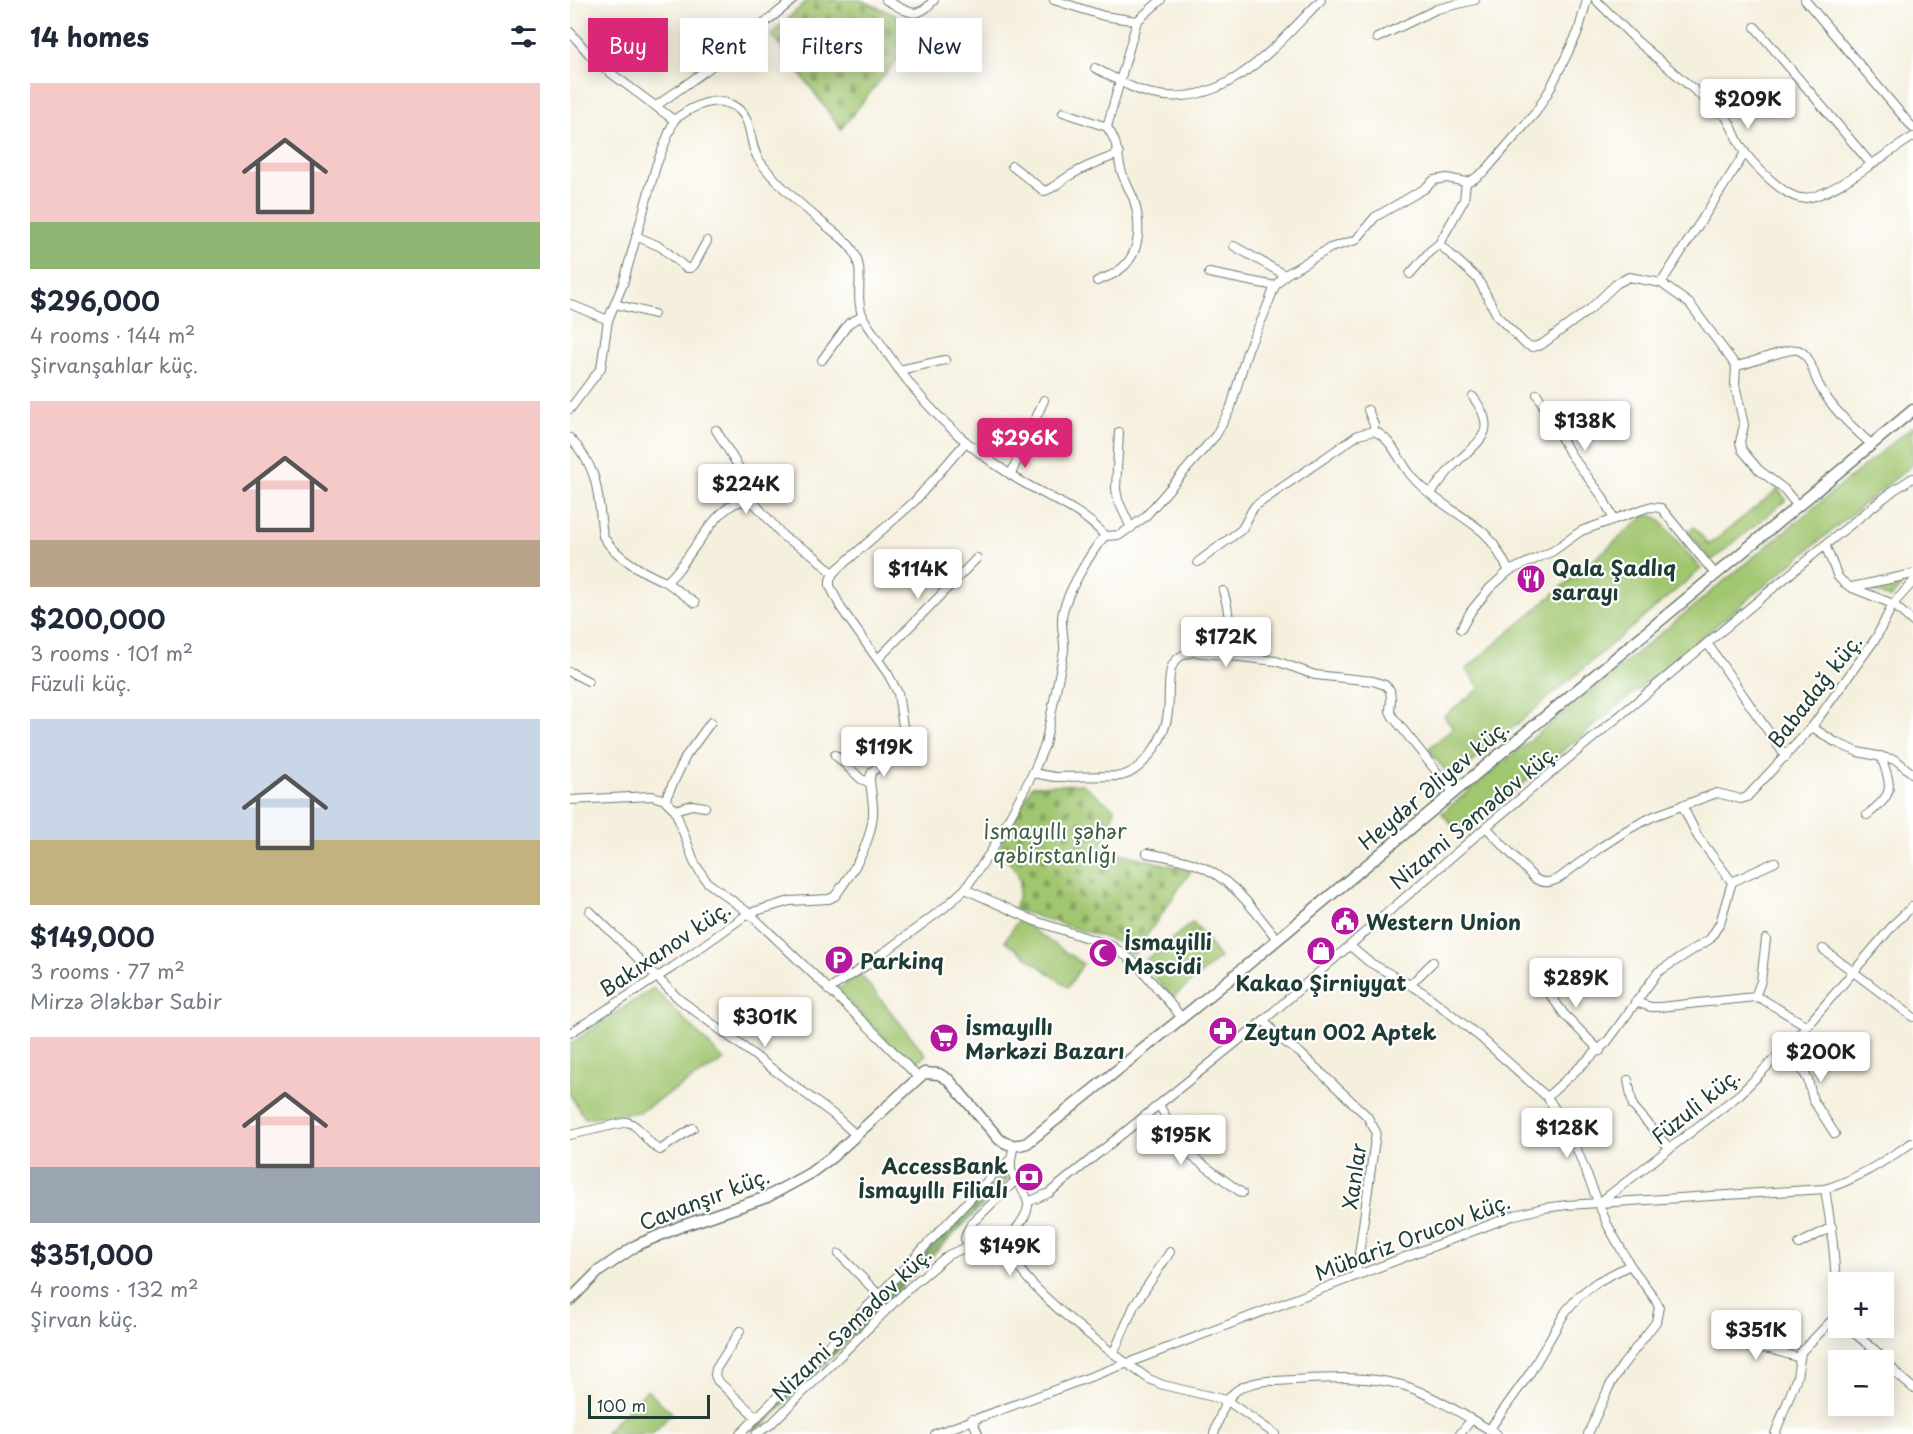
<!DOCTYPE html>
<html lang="en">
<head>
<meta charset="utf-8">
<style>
  body { margin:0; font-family:"Playpen Sans",sans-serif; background:#f2f2f3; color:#1f2937; height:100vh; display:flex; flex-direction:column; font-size:22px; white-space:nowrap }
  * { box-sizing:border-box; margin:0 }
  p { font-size:20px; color:#747a83 }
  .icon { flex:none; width:33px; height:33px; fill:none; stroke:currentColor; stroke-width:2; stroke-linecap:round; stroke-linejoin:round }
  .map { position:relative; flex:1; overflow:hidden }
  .side { display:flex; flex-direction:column; background:#fff; width:570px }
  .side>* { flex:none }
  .banner { position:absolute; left:18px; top:18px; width:570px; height:54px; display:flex; gap:12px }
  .tools { position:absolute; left:1258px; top:1272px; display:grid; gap:12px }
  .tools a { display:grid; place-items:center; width:66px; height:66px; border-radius:0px; background:#fff; box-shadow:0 3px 15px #0003; font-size:30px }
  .scale { position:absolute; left:18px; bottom:15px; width:122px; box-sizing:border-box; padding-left:6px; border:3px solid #1f3d34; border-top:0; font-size:16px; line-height:21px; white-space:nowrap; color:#1f3d34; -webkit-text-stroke:4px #fff; paint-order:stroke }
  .price { position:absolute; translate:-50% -51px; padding:0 14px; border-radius:6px; background:#fff; color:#222; font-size:20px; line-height:39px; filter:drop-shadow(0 2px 3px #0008) }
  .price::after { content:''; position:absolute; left:50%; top:36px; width:18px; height:14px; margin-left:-9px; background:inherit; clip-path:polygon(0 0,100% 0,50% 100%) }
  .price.selected { background:#db2777; color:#fff }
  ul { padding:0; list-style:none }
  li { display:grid; align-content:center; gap:12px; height:318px; padding:0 30px }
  li span { display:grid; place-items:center; height:186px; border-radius:0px; color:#555 }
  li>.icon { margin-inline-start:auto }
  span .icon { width:108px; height:108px; fill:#fffc; stroke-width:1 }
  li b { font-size:26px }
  h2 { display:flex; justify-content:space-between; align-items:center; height:72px; padding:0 30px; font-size:26px }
  .tag { padding:0 21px; border-radius:0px; background:#fff; box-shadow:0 3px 15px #0003; font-size:21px; line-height:54px }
  .tag.selected { background:#db2777; color:#fff }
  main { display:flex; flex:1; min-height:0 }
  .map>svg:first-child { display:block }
  .green { fill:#a1c670; stroke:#608252; stroke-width:1.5 }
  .forest { fill:url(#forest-firs); stroke:#50744b; stroke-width:1.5 }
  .cemetery { fill:url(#cemetery-stones); stroke:#608252; stroke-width:1.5 }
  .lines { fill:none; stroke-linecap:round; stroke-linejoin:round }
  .minor-casing { stroke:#6a7b6f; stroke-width:10 }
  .major-casing { stroke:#6a7b6f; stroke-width:13 }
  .minor { stroke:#fff; stroke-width:8 }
  .major { stroke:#fff; stroke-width:10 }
  .labels { text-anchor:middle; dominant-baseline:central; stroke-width:4.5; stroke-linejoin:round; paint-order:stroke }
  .poi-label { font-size:21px; font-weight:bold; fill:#1f3d34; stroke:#fff; text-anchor:start }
  .street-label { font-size:21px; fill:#1f3d34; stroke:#fff }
  .park-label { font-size:21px; fill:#405f43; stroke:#fff }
</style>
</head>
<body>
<main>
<section class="side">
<h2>14 homes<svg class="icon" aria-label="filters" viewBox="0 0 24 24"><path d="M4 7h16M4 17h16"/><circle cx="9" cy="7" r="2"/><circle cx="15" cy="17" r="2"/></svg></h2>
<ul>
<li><span style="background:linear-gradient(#f6c9c9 75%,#8fb573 0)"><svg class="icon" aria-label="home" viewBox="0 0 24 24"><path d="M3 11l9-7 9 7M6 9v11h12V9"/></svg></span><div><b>$296,000</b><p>4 rooms · 144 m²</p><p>Şirvanşahlar küç.</p></div></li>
<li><span style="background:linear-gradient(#f6c9c9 75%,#b9a48a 0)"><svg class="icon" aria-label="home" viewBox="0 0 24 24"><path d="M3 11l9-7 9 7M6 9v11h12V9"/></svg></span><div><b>$200,000</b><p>3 rooms · 101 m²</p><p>Füzuli küç.</p></div></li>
<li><span style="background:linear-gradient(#c9d6e8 65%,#c2b280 0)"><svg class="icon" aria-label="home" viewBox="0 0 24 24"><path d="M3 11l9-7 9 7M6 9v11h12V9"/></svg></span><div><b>$149,000</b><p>3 rooms · 77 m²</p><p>Mirzə Ələkbər Sabir</p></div></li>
<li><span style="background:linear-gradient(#f6c9c9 70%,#9aa5b1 0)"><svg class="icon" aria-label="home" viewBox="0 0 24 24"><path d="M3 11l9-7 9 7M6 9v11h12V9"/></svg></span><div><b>$351,000</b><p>4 rooms · 132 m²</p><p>Şirvan küç.</p></div></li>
</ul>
</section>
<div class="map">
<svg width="1343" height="1434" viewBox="0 0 1343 1434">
  <defs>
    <pattern id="forest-firs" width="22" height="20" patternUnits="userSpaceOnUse" patternTransform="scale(1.5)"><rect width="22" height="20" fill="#80ab62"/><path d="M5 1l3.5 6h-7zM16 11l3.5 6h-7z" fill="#688c52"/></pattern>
    <pattern id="cemetery-stones" width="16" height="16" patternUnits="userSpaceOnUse" patternTransform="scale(1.5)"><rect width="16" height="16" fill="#a1c670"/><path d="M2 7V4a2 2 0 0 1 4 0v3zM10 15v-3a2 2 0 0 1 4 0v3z" fill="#83a25d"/></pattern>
  </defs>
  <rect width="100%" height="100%" fill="#fff"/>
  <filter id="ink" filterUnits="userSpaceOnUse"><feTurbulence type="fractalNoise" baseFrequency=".0167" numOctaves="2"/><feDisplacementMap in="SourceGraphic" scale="12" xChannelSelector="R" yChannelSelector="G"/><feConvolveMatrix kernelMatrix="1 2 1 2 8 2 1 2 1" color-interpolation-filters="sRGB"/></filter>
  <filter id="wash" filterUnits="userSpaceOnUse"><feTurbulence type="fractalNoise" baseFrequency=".008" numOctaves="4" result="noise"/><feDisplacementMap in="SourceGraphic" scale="24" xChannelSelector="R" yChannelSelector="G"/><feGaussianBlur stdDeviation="1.35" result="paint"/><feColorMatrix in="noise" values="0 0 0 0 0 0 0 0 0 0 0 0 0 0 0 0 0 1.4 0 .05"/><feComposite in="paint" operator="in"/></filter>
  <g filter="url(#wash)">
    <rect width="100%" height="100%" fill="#f5efdd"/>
    <g class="green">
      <polygon points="1343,426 1343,464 890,835 872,813"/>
      <polygon points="1208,489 1216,500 1141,561 1118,532 1124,527 1139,545"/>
      <polygon points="1076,515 1084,516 1089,519 1131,569 882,779 858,749 883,728 874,716 910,688 896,669"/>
      <polygon points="1337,580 1320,598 1296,589"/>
      <polygon points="448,920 513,964 498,987 435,941"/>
      <polygon points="623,922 650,958 602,998 573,962"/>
      <polygon points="290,974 356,1055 343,1065 266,991"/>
      <polygon points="83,988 154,1060 69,1112 15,1118 0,1095 0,1044"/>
      <polygon points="77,1390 102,1413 82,1434 37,1434 35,1432"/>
    </g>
    <polygon class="forest" points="434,1172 439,1179 192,1426 180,1430 252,1359"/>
    <g class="cemetery">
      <polygon points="238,0 291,0 353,27 271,129 201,34"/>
      <path d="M 512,784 L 545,809 L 531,848 L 621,871 L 564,954 L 552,950 L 552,943 L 444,909 C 456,879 450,873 428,851 L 462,786 Z"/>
    </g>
  </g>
  <g filter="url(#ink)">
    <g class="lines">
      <g class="minor-casing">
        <g id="minor">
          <path d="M 316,0 C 337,11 346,22 364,0"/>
          <polyline points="484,0 534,16 567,21"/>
          <path d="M 1026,0 L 1067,41 L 1156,117 C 1164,129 1167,143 1176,154 C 1186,167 1213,195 1230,198 C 1256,202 1318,151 1343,137"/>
          <polyline points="1235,0 1343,128"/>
          <polyline points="1185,27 1301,164"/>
          <path d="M 0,32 L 26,62 L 104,120 C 120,108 142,95 162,105 C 186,117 176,144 191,163 C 208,185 231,205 253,223 C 263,232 279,241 285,254 C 295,273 284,297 293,317 C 298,327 307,337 313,347 C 349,401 389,442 444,477 C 472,495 514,510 535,536 C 521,551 493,599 492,618 C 491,629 495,640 494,651 L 475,745 L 463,773 L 422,850 L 395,889 L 374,908 L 297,965 L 258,990"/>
          <polyline points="807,38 867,9 905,0"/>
          <path d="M 525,68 C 543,77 563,90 583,94 C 656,110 706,45 751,0"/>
          <polyline points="86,106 142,66 223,0"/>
          <polyline points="493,112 537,127"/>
          <path d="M 442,166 L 474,191 C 484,189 490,181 499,176 C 514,167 532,160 549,154"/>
          <polyline points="66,236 91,247 116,268 120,268 124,265 137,241"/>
          <path d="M 869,244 L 908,279 L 928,317 L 955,344 L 962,347 L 971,345 L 1020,309 L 1046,284 L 1059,277 L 1091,283 L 1120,304 L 1166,366 C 1180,364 1218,347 1228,350 C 1241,354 1243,375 1249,385 C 1261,408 1282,427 1301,444"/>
          <polyline points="664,246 715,275"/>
          <polyline points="639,273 705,286"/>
          <polyline points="840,274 860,251 869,244 894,200 896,182"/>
          <path d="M 527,281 C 533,278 542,276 548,271 C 572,255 571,224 564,200 C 560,190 554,180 551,170 C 547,153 548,142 537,127 L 567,21 L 591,0"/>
          <polyline points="1091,283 1175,153"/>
          <polyline points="0,304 38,320"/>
          <polyline points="45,304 84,314"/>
          <polyline points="252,360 279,323 293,316"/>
          <polyline points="1166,366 1165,385 1174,425 1170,442 1172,450 1189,470 1214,489 1227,505"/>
          <polyline points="329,370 375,360"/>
          <polyline points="967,394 1001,455 1032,496 1043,518"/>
          <polyline points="0,409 31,368 38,320 53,284 86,166 104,120"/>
          <polyline points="798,410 804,425 804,431"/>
          <polyline points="146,430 179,484 182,502"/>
          <polyline points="549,432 546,489 548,500 561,528"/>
          <path d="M 0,438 C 31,472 27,493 33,536 C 44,556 75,574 96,582 C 118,568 154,482 186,505 L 214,537 L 242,554 L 263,573 L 344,502 L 396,442"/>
          <polyline points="441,474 474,400"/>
          <path d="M 861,493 C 868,484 875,475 882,467 C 907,441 931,434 903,397"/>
          <polyline points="535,536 550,535 575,517 646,435 661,407 678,349 693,317 705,286 715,275 760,248 786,240 805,217 854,189 864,180 877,178 896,182 904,179 916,170 966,112 980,89 1008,32 1017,0"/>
          <polyline points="1255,545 1268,577 1273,582 1280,587 1323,604 1343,622"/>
          <path d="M 628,562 L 671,530 C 677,523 679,513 685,506 L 788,435 L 804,431 C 821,438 829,460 840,474 C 859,498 890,513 913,532 C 924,542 932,558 939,571"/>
          <polyline points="96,582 125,603"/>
          <polyline points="1282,587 1343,574"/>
          <path d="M 653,591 C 661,614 660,632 654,655"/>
          <polyline points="891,629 901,611 920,588 939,571 983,551 1011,531 1079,507 1091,508 1146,575"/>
          <polyline points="1137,643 1216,757"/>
          <polyline points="308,659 407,558"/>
          <polyline points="0,672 18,681"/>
          <polyline points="1242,727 1265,742 1288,752 1326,760 1343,774"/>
          <polyline points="265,755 291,779 300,783"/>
          <path d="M 463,773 L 485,777 L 551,776 C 575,770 596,736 598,712 C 600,698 597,679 602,666 C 607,656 615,653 625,652 L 706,661 L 745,675 L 803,681 L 815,685 L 820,690 L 821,699 L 820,711 L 823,717 L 883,792"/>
          <polyline points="0,800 82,796 95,800 105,810 125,864 137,882 179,913 307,1035 348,1077"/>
          <polyline points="95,800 116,756 141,722"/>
          <polyline points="105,810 122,805 135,807"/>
          <path d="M 1297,815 C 1325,793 1322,789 1311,756"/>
          <path d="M 916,827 L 964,878 C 973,884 978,883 988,879 L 1031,847 L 1057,830 L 1084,816 L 1147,793 L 1171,799 L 1177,797 L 1242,727 L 1306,638 L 1323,604 L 1343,582"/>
          <path d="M 577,853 C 592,856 607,858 622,863 C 660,875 684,910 707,939"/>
          <polyline points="1162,882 1205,862"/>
          <polyline points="395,889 465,921 542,946 567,964 612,1018"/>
          <polyline points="20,911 109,999 264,1115 286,1135"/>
          <polyline points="780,946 799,962 854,993 910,1037 977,1097 999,1130 1037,1224 1060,1265 1085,1299 1089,1307 1086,1322 1052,1366 1039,1387 1018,1434"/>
          <polyline points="1253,949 1343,1017"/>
          <polyline points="969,979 994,1014 1030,1051"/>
          <polyline points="841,984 863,962"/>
          <polyline points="1185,997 1191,981 1196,939"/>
          <polyline points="1065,1002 1081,1007 1090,1007 1185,997 1192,999 1237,1026"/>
          <polyline points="694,1020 708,1037 730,1053 797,1116 806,1132 786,1276"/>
          <path d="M 0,1033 L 103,967 L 179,913 L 220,901 L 259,899 L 265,896 C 283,872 300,846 303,815 C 304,802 300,790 300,777 L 302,772 C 313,762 333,748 334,733 L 328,693 L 318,674 L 271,608 L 260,586 L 260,580 L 263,573"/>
          <polyline points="1215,1049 1230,1066 1238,1080 1243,1100 1265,1134"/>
          <polyline points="1058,1080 1063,1106 1100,1149"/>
          <polyline points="977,1097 1037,1042 1088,972 1140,939 1150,923 1162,882 1128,837 1112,805"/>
          <polyline points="589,1105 617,1153 672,1193"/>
          <path d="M 0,1135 L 57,1122 C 72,1126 76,1144 90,1150 L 123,1128"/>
          <path d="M 444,1146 C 442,1153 440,1161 441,1169 C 443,1182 459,1192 458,1206 C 457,1221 439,1231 440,1247 C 441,1281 550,1359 579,1379 L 593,1385 L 656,1400 L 705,1434"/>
          <path d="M 1255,1189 C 1262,1231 1268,1274 1265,1317 L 1268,1319"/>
          <polyline points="458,1202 479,1193 694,1020 916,827 1255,545 1324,490 1343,478"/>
          <polyline points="1029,1203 1170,1094 1237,1026 1325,923 1343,906"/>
          <polyline points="1229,1244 1262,1227"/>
          <polyline points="399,1246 395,1239 396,1234 401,1224 445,1181"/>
          <polyline points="269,1254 309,1295"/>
          <polyline points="1278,1328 1305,1350 1329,1376 1343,1388"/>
          <polyline points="170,1331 146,1369 145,1375 147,1380 187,1418"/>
          <polyline points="1165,1334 1171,1344 1177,1347 1200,1349 1230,1358"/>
          <polyline points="544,1352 564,1306 600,1252"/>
          <polyline points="402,1419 408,1434"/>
          <polyline points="919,1430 960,1373 996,1311 1010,1295 1027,1282 1060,1265"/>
          <polyline points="170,1434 309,1295 423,1175 441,1159"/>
          <polyline points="186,1434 200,1425 340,1287 378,1255 399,1246 440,1247"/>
          <path d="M 365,1434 L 558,1363 L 945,1215 L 974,1208 L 997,1205 L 1255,1189 C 1288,1179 1314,1161 1343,1142"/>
          <path d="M 644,1434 C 655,1401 659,1384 698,1381 C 741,1380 790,1373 832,1385 C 860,1393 900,1419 927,1434"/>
          <polyline points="890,1434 901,1420"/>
          <polyline points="1205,1434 1227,1377 1231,1352 1265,1317"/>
        </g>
      </g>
      <g class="major-casing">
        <path id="major" d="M 0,1300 L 29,1271 L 67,1245 L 109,1227 L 197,1197 L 239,1174 L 262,1157 L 354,1073 L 369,1074 L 379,1080 L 429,1139 C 439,1146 446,1147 457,1143 L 660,979 L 1343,410"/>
      </g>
      <use href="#minor" class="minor"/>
      <use href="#major" class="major"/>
    </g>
  </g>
  <defs>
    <g id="restaurant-disc" transform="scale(1.5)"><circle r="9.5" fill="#b5179e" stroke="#fff"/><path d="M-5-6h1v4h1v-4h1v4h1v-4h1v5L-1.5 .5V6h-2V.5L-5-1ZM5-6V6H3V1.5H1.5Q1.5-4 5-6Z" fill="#fff"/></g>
    <g id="civic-disc" transform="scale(1.5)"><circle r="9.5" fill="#b5179e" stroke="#fff"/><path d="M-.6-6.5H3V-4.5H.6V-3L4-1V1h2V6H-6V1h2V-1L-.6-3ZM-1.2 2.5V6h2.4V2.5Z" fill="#fff"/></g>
    <g id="shop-disc" transform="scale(1.5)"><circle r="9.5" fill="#b5179e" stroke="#fff"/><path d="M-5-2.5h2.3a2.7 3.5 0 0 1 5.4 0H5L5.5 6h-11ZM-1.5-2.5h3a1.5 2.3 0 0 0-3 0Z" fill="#fff"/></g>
    <g id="mosque-disc" transform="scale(1.5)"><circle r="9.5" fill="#b5179e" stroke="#fff"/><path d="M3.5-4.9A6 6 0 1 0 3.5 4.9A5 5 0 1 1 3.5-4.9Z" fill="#fff"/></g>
    <g id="parking-disc" transform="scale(1.5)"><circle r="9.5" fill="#b5179e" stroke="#fff"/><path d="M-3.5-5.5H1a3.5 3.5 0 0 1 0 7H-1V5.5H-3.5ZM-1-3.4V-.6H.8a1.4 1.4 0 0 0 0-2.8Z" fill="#fff"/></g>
    <g id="pharmacy-disc" transform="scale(1.5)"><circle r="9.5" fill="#b5179e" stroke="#fff"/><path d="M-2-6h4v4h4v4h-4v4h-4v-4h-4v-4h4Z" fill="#fff"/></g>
    <g id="supermarket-disc" transform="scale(1.5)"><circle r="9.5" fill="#b5179e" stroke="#fff"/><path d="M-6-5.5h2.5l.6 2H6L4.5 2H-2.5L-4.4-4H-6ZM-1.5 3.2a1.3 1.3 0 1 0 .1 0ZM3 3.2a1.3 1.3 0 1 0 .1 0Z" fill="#fff"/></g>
    <g id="bank-disc" transform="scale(1.5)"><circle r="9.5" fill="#b5179e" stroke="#fff"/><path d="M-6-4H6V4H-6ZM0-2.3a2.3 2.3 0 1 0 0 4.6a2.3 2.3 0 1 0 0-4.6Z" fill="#fff"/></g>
  </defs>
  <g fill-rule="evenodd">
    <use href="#restaurant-disc" x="961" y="579"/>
    <use href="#civic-disc" x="775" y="921"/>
    <use href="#shop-disc" x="751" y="951"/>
    <use href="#mosque-disc" x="533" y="953"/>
    <use href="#parking-disc" x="269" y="960"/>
    <use href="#pharmacy-disc" x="653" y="1031"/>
    <use href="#supermarket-disc" x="374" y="1038"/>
    <use href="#bank-disc" x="459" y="1177"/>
  </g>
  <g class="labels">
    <g class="poi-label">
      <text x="982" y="567">Qala Şadlıq<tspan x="982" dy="24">sarayı</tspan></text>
      <text x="796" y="921">Western Union</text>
      <text x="554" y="941">İsmayilli<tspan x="554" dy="24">Məscidi</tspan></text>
      <text x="290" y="960">Parkinq</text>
      <text x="751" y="982" text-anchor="middle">Kakao Şirniyyat</text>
      <text x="395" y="1026">İsmayıllı<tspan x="395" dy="24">Mərkəzi Bazarı</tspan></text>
      <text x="674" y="1031">Zeytun 002 Aptek</text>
      <text x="438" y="1165" text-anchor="end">AccessBank<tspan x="438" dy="24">İsmayıllı Filialı</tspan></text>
    </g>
    <g class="street-label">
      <text transform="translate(1244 690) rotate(-52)">Babadağ küç.</text>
      <text transform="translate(863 784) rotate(-40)">Heydər Əliyev küç.</text>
      <text transform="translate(903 816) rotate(-40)">Nizami Səmədov küç.</text>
      <text transform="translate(94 948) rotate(-34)">Bakıxanov küç.</text>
      <text transform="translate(1125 1105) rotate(-39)">Füzuli küç.</text>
      <text transform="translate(783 1176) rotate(-82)">Xanlar</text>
      <text transform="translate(134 1198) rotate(-21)">Cavanşır küç.</text>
      <text transform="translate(842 1236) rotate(-21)">Mübariz Orucov küç.</text>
      <text transform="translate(281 1323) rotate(-44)">Nizami Səmədov küç.</text>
    </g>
    <g class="park-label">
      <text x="485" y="830">İsmayıllı şəhər<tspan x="485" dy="24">qəbirstanlığı</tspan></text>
    </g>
  </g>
</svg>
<div class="tools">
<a>+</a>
<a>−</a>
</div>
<div class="scale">100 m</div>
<b class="price" style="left:1178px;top:130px">$209K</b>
<b class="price" style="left:1015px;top:452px">$138K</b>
<b class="price selected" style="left:455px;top:469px">$296K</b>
<b class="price" style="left:176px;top:515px">$224K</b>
<b class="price" style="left:348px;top:600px">$114K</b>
<b class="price" style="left:656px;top:668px">$172K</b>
<b class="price" style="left:314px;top:778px">$119K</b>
<b class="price" style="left:1006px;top:1009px">$289K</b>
<b class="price" style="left:195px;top:1048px">$301K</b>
<b class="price" style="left:1251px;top:1083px">$200K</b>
<b class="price" style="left:997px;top:1159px">$128K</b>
<b class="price" style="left:611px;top:1166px">$195K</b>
<b class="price" style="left:440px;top:1277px">$149K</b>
<b class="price" style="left:1186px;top:1361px">$351K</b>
<div class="banner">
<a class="tag selected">Buy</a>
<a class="tag">Rent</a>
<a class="tag">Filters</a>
<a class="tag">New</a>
</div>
</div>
</main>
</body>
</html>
